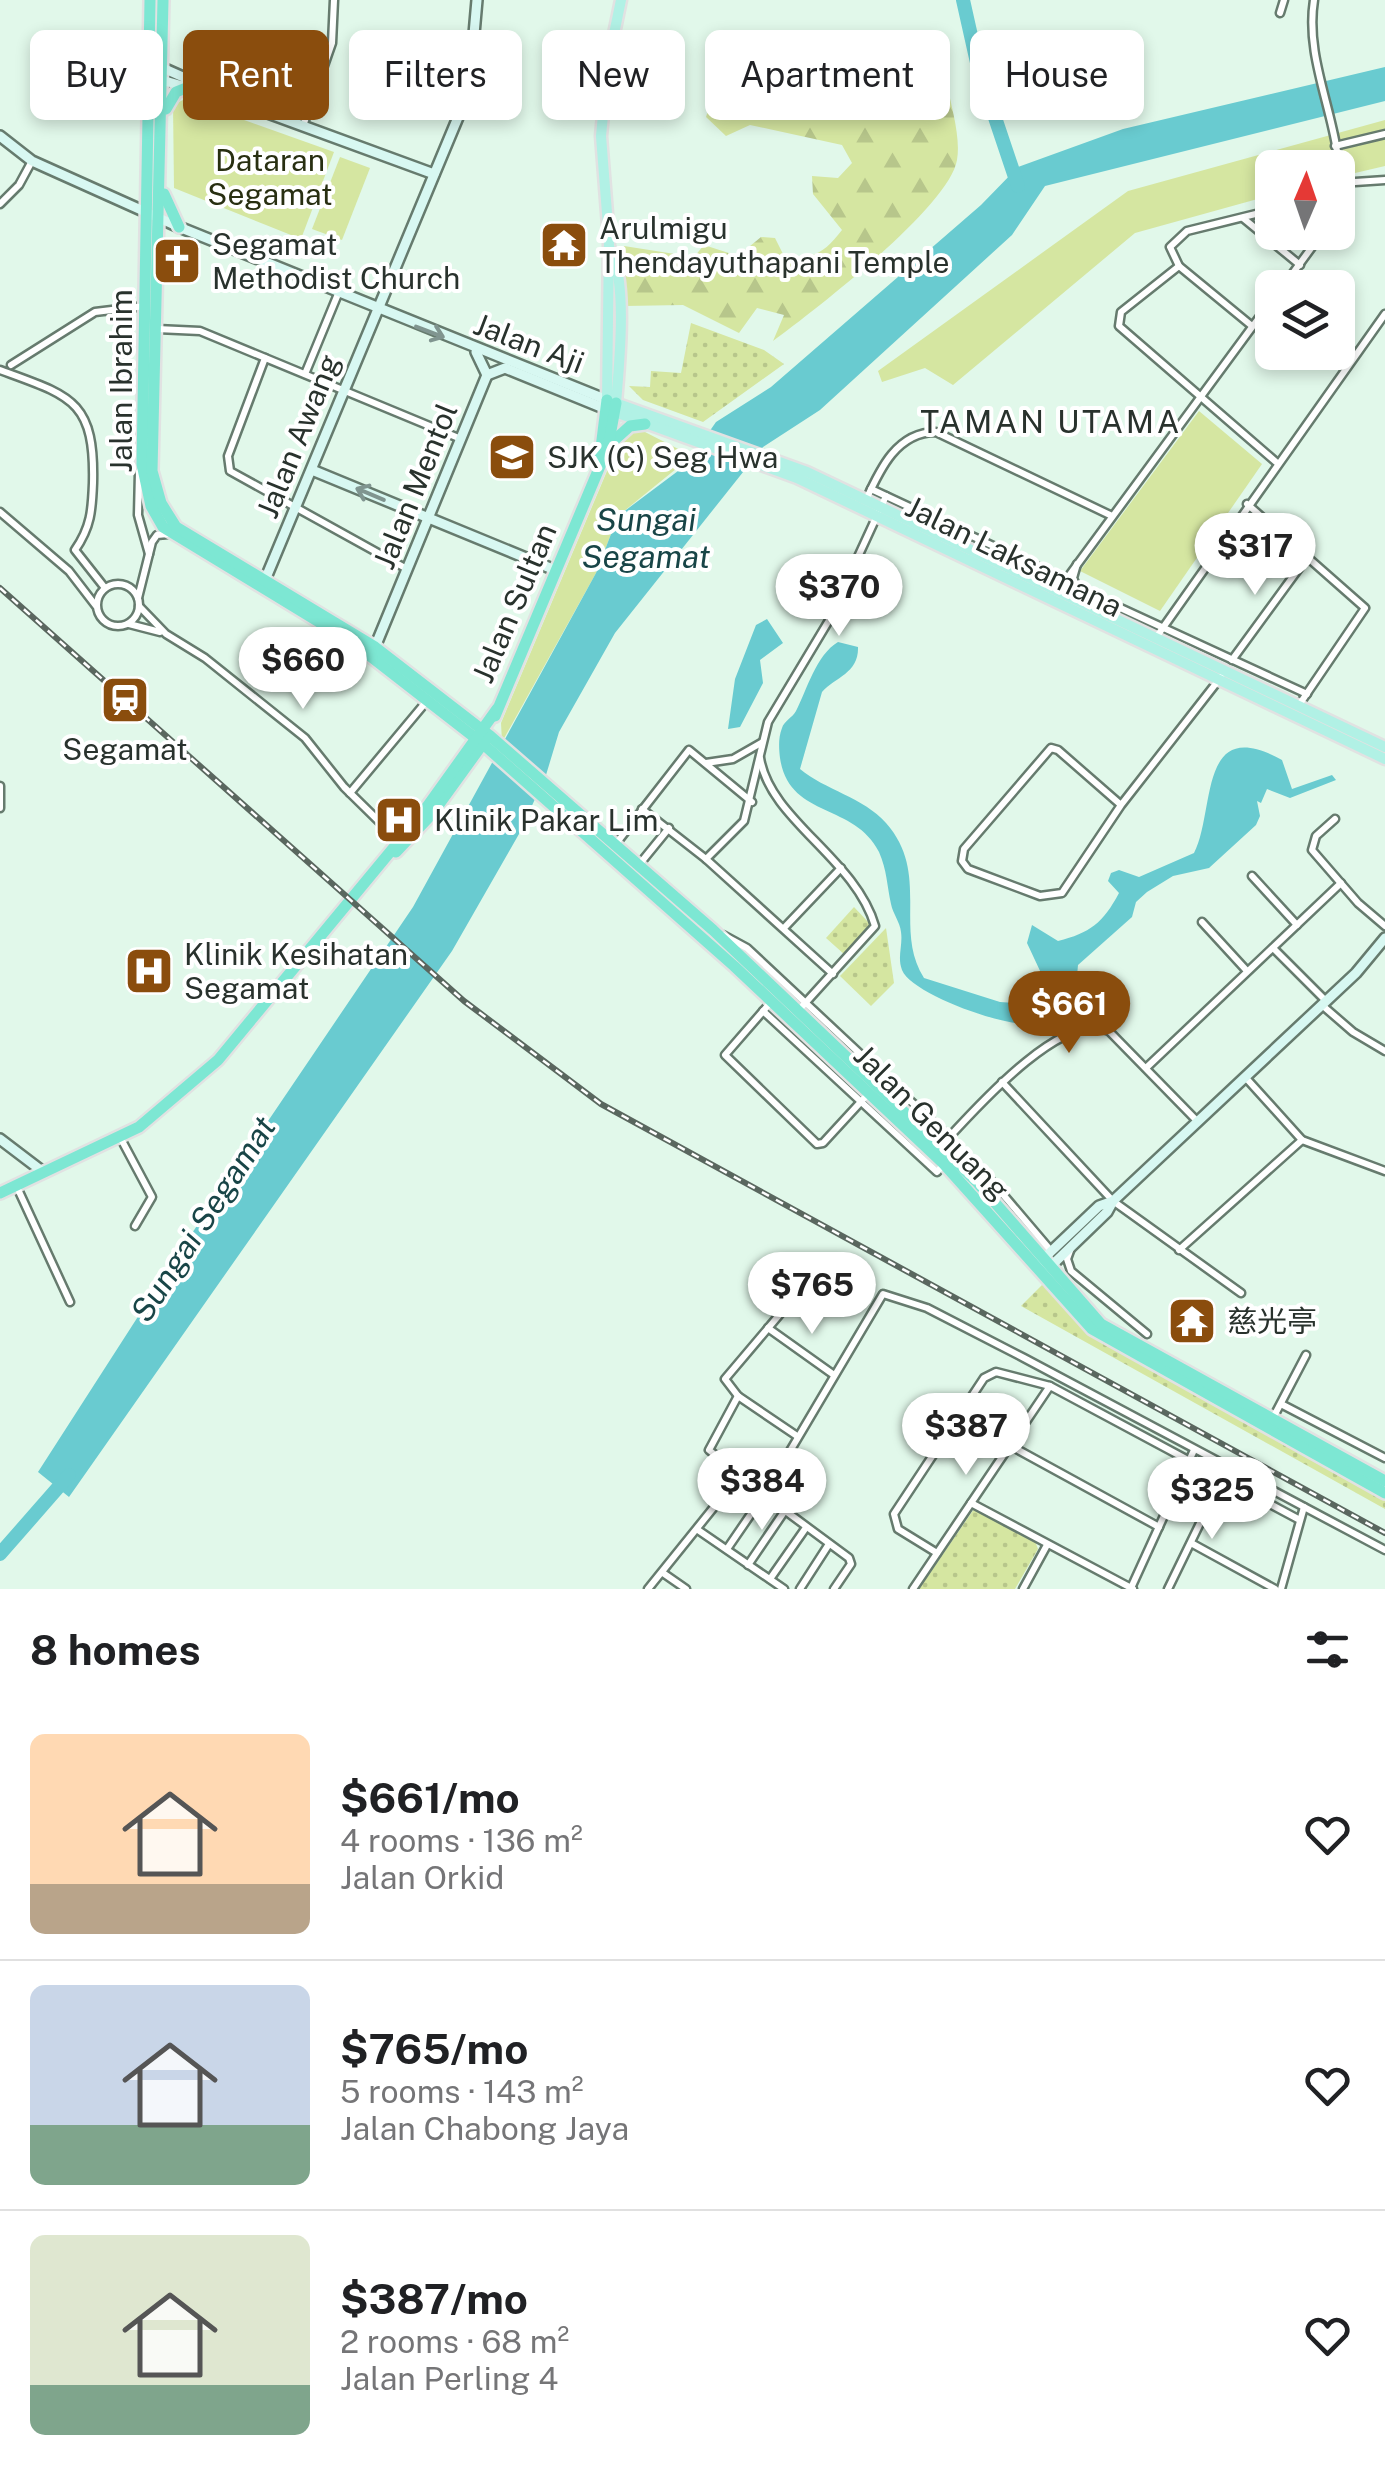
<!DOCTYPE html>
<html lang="en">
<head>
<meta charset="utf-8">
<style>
  body { margin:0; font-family:"Public Sans","Noto Sans SC",sans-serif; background:#f6f6f6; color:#202124; height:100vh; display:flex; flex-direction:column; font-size:38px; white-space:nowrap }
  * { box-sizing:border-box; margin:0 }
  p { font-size:32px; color:#757577 }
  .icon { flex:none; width:55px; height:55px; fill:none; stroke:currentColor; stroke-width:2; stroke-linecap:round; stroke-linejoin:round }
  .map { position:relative; height:1589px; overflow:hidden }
  .drawer { display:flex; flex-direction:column; background:#fff; flex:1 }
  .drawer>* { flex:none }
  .hud { position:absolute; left:30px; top:30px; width:1325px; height:90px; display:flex; gap:20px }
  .needle { width:65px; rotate:2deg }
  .buttons { position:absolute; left:1255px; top:150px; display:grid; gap:20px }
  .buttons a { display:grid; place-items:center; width:100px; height:100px; border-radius:15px; background:#fff; box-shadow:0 5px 15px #0003; font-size:50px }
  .price { position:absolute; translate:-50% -85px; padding:0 22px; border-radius:35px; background:#fff; color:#222; font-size:32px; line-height:65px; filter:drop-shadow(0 2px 5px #0008) }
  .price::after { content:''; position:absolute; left:50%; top:60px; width:30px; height:22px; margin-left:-15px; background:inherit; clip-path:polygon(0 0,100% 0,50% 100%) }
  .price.on { background:#8a4d0d; color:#fff }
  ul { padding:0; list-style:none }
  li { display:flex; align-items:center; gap:30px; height:250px; padding:0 30px }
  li+li { border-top:2px solid #e0e0e0 }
  li span { display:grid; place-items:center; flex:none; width:280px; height:200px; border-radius:15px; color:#555 }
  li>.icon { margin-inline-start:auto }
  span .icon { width:120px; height:120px; fill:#fffc; stroke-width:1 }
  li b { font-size:42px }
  h2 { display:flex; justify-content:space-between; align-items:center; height:120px; padding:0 30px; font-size:42px }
  .tag { padding:0 35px; border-radius:15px; background:#fff; box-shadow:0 5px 15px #0003; font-size:35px; line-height:90px }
  .tag.on { background:#8a4d0d; color:#fff }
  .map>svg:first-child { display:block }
  .grass { fill:url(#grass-dots) }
  .forest { fill:url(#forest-firs) }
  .green { fill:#d5e6a1 }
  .water { fill:#69cbd0 }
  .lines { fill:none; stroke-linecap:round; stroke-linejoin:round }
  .river { stroke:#69cbd0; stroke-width:14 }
  .street-casing { stroke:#667b6e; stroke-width:11 }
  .secondary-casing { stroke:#667b6e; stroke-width:14 }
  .primary-casing { stroke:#e1e2e2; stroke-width:15 }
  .highway-casing { stroke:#e1e2e2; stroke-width:16 }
  .street { stroke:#fff; stroke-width:6 }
  .secondary { stroke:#d8f8f2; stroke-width:9 }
  .primary { stroke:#b1f1e5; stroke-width:10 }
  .highway { stroke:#7de7d3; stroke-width:11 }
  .rail-casing { stroke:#5a675f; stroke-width:6 }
  .rail { stroke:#fff; stroke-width:2.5; stroke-dasharray:8; stroke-linecap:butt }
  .oneway { stroke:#809590 }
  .labels { text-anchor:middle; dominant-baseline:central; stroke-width:8; stroke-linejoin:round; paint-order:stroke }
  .park-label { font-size:30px; fill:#282f11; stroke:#fff }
  .poi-label { font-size:30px; fill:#29322d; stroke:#fff; text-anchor:start }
  .street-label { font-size:30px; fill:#29322d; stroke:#fff }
  .neighbourhood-label { font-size:32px; letter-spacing:2.5px; fill:#29322d; stroke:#fff }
  .water-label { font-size:32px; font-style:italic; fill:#184547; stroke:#fff }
</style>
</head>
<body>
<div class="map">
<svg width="1385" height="1589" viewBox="0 0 1385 1589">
  <defs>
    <pattern id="grass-dots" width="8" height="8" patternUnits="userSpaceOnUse" patternTransform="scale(2.5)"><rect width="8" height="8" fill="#d5e6a1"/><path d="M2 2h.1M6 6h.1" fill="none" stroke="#b7c68b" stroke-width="1.8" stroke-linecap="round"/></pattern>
    <pattern id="forest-firs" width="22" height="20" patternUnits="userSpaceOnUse" patternTransform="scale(2.5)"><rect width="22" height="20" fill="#d5e6a1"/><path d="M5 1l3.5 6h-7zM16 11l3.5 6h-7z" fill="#b7c68b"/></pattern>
  </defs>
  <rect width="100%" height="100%" fill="#e1f8ea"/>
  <g class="grass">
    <polygon points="691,323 764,350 784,364 703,422 643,400 629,386 650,387 651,371 681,373"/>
    <polygon points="854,907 871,925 845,955 826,938"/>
    <polygon points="886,928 894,983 871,1006 840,976"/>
    <polygon points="1044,1283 1088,1334 1385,1501 1385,1509 1021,1306"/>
    <polygon points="974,1509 1035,1541 1038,1549 1015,1589 919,1589"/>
  </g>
  <path class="forest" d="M 730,44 L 947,84 C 951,106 961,137 957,160 C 949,207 815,310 773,341 L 784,315 L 757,308 L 739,333 L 683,305 L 625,306 L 624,246 L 694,257 L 704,245 L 738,256 L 761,237 L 775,238 L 786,260 C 815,258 825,252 842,230 L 813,194 L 812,176 L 838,178 L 852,163 L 842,145 L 750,125 L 726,136 L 706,117 Z"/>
  <g class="green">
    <polygon points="185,99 334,152 301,239 174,188 173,105"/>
    <polygon points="1385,120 1385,166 1338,177 1338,168 1272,168 1272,195 1135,233 953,385 925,368 882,382 878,371 1128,191"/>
    <polygon points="340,157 370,168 342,240 312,229"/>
    <polygon points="1199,411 1262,464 1160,611 1080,571"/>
    <polygon points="643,431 692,456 618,516 596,573 502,742 501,723 623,433"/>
  </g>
  <g class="water">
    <polygon points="1385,67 1385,101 1045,186 1012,235 820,410 763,447 615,633 559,732 546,775 519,834 452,951 69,1497 38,1472 186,1242 413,907 596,573 618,516 686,465 716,422 771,387 981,205 1018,167 1123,129"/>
    <polygon points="767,619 783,643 760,660 763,683 740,727 728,729 735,679 756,625"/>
    <path d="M 838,642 L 858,647 C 859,673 836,677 822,692 L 800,769 C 825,790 863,797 886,823 C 931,874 893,929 924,978 L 1000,1002 L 1031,1004 L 1048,988 L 1027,943 L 1032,925 L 1058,941 C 1090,933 1103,923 1119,893 L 1108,881 L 1111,873 L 1119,870 L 1139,877 L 1194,853 C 1216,811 1197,713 1282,760 L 1292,789 L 1332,775 L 1336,780 L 1290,798 L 1267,789 L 1261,803 L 1257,801 L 1260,816 L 1256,825 L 1209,868 L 1173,876 L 1147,892 L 1136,902 L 1132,917 L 1078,965 L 1075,998 C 1065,1008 1053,1020 1038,1024 C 1012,1030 912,995 902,970 C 897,957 903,945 901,932 C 900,922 893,914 891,904 C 887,886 887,870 879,852 C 854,802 789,819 780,758 C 779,749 778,738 782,728 C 784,721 792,718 796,711 C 807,690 816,655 838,642 Z"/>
  </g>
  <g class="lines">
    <g class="river">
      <polyline points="963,0 978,67 1018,186"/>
      <polyline points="0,1554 69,1475"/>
    </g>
    <g class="street-casing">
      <g id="street">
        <path d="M 1314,0 C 1303,68 1348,133 1338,201"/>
        <polyline points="1280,13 1284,0"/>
        <polyline points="303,126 332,43 334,0"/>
        <polyline points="1335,146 1385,134"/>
        <polyline points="1340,183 1385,180"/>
        <polyline points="0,204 19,185 32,161"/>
        <polyline points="1243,218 1300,265"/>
        <polyline points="1179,266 1121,312 1119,326 1276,462"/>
        <polyline points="1282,288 1323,232"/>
        <polyline points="1252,326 1179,266 1170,247 1187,231 1272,210"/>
        <polyline points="157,329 200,331 461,439"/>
        <polyline points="265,358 228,456 230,471 407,569"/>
        <polyline points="11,365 95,312 145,306"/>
        <path d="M 0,370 C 71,396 95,400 93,483 C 92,510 91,527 75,550 L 105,588"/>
        <polyline points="305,374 338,294"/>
        <polyline points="139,472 138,515 149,554"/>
        <polyline points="871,489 1064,579"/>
        <path d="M 866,500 C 880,469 897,432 936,432 L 1110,515"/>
        <polyline points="1247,504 1365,608 1299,705"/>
        <polyline points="0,512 69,571 96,606"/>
        <polyline points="1077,564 1073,578 1077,588 1307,694"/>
        <circle cx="118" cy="605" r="21"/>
        <polyline points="1057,592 1272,300"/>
        <polyline points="138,598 152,542 157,535 168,534"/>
        <polyline points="139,606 166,634 205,658 305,738 344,787 399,841"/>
        <polyline points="129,624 160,632"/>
        <polyline points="1155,639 1385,314"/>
        <polyline points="1232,660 1308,556"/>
        <path d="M 760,758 C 770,820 855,858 875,926 L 798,1011"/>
        <polyline points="706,763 733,759 761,743"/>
        <polyline points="0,786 0,808"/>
        <polyline points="350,793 426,702"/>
        <polyline points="1121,805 1058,750 1051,748 964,849 962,861 968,869 1040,896 1062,893 1121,805 1221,677"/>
        <polyline points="642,809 706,859 833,974"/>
        <polyline points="1335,819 1316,836 1312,850 1358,903 1385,926"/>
        <polyline points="615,845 689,750 752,802"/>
        <polyline points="706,859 744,821 768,722 828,622 886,496"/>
        <polyline points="638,866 669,828"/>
        <polyline points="1252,876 1297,925"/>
        <polyline points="1202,922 1247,971"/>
        <polyline points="784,928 841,868"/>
        <polyline points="723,935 747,948 949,1137"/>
        <polyline points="1273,948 1326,1001"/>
        <polyline points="771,1002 725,1055 817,1144 823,1143 869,1093"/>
        <polyline points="1323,1006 1353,1032 1385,1051"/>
        <polyline points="763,1011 937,1172 943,1165"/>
        <polyline points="1146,1068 1341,883"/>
        <polyline points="1246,1078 1302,1140 1385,1171"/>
        <polyline points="1002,1082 1113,1201 1241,1293"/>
        <polyline points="120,1137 152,1197 135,1226"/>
        <path d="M 941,1146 C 970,1115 1062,1008 1109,1031 L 1198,1122"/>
        <polyline points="977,1180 984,1175 989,1178 1052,1252"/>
        <polyline points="16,1185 70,1302"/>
        <polyline points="1071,1248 1067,1259 1071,1271 1147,1334"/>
        <polyline points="1179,1250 1302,1140"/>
        <polyline points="791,1301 725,1379 738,1396 797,1436"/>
        <polyline points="768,1328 834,1375"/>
        <polyline points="738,1396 709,1450 764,1495 883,1294 927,1308 1024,1358 1385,1550"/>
        <polyline points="1281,1404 1385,1458"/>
        <polyline points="1273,1418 1306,1355"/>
        <polyline points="1011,1446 1159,1527"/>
        <polyline points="971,1503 1133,1589"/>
        <polyline points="698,1530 784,1589"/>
        <polyline points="1191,1543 1275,1589"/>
        <polyline points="727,1549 764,1495 849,1558 851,1564 834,1589"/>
        <polyline points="937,1553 898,1529 894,1514 984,1378 996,1372 1050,1386 1298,1519"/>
        <polyline points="748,1565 784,1512"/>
        <polyline points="663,1573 686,1589"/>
        <polyline points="770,1579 805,1529"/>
        <polyline points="1131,1588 1194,1450"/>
        <polyline points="648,1589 739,1476"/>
        <polyline points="800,1589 829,1544"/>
        <polyline points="913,1589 1050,1386"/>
        <polyline points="1023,1589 1047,1545"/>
        <polyline points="1168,1589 1222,1478"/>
        <polyline points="1281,1589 1304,1507"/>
      </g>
    </g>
    <g class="secondary-casing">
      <g id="secondary">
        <polyline points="156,65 228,97"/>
        <polyline points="158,79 235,101 434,174"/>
        <polyline points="0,136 32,161 179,227 607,400"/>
        <polyline points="487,375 505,368 606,409"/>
        <polyline points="312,470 555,570"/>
        <polyline points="265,580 469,91 477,0"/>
        <polyline points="375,647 487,375 476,352"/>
        <polyline points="0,1139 42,1171"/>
        <polyline points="1041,1261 1099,1206 1113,1201"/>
        <polyline points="1049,1268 1107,1212 1113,1201 1356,973 1385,938"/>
      </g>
    </g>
    <g class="primary-casing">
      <g id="primary">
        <polyline points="621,0 608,63 601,136 609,239 607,400 807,472 1385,747"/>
        <path d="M 610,249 C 628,281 619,366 616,403"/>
        <polyline points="607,409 797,478 1385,759"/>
      </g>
    </g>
    <g class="highway-casing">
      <g id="highway">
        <polyline points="150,0 142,464 151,506 163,527 352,642 483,744 734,966 944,1164 1092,1329 1385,1493"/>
        <polyline points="163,0 152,471 161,503 176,527 375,647 489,735 713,930 876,1085 976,1181 1101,1324 1385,1481"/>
        <polyline points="166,109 176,92 186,88"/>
        <polyline points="164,194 179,227"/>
        <polyline points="610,444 630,426 645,424"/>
        <polyline points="600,456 607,400"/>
        <polyline points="495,716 608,447 616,403"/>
        <polyline points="396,852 432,814 487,738"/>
        <polyline points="0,1193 139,1127 218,1060 424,811 497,709"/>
      </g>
    </g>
    <use href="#street" class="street"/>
    <use href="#secondary" class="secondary"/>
    <use href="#primary" class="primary"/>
    <use href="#highway" class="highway"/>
    <g class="rail-casing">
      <polyline id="rail" points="0,588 464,1001 601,1104 1385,1533"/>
    </g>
    <use href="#rail" class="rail"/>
  </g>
  <defs><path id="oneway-shaft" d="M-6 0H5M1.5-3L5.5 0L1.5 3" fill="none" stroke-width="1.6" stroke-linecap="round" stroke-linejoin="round" transform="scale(2.5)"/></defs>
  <g class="oneway">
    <use href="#oneway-shaft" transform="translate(430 332) rotate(21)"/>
    <use href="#oneway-shaft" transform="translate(370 494) rotate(-157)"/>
  </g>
  <defs>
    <g id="temple-square" transform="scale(2.5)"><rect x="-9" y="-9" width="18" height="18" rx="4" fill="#8a4d0d" stroke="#fff"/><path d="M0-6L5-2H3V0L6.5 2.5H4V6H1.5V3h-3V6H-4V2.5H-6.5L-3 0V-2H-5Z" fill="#fff"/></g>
    <g id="church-square" transform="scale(2.5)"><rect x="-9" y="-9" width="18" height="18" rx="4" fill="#8a4d0d" stroke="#fff"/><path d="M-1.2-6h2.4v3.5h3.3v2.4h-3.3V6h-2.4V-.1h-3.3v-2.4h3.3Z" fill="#fff"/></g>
    <g id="school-square" transform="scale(2.5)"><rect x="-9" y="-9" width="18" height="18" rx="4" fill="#8a4d0d" stroke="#fff"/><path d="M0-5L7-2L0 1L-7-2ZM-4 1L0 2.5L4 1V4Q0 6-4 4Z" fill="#fff"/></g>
    <g id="station-square" transform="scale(2.5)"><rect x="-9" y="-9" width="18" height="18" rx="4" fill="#8a4d0d" stroke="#fff"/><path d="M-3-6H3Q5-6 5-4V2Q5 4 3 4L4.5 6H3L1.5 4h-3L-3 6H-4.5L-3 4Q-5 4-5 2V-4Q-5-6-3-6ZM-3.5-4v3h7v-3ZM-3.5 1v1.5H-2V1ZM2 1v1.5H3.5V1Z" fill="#fff"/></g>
    <g id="hospital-square" transform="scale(2.5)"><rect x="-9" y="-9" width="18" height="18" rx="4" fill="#8a4d0d" stroke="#fff"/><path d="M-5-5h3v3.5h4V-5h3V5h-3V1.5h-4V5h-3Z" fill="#fff"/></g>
  </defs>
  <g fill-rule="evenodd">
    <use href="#temple-square" x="564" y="245"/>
    <use href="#church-square" x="177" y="261"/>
    <use href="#school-square" x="512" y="457"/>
    <use href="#station-square" x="125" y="700"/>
    <use href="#hospital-square" x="399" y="820"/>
    <use href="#hospital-square" x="149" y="971"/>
    <use href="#temple-square" x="1192" y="1321"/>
  </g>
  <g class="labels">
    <g class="park-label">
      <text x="270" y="160">Dataran<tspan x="270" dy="34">Segamat</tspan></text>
    </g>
    <g class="poi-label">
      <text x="599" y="228">Arulmigu<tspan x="599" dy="34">Thendayuthapani Temple</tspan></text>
      <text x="212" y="244">Segamat<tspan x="212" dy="34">Methodist Church</tspan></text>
      <text x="547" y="457">SJK (C) Seg Hwa</text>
      <text x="125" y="749" text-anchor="middle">Segamat</text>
      <text x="434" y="820">Klinik Pakar Lim</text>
      <text x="184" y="954">Klinik Kesihatan<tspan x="184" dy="34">Segamat</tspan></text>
      <text x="1227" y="1321">慈光亭</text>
    </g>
    <g class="street-label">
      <text transform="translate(529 343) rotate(21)">Jalan Aji</text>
      <text transform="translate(121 381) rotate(-90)">Jalan Ibrahim</text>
      <text transform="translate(298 436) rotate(-68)">Jalan Awang</text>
      <text transform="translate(415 486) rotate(-68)">Jalan Mentol</text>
      <text transform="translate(1014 556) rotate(26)">Jalan Laksamana</text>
      <text transform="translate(514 603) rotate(-67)">Jalan Sultan</text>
      <text transform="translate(932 1122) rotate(45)">Jalan Genuang</text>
    </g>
    <g class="neighbourhood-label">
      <text x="1051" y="421">TAMAN UTAMA</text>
    </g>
    <g class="water-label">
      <text x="646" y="519">Sungai<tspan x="646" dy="37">Segamat</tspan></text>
      <text transform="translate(203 1219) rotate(-57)">Sungai Segamat</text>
    </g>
  </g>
</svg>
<div class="buttons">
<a><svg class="needle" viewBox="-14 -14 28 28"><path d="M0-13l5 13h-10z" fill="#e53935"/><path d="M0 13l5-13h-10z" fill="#757577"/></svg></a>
<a><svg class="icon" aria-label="layers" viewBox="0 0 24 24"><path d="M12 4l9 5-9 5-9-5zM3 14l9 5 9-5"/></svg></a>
</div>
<b class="price" style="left:1255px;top:598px">$317</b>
<b class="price" style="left:839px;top:639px">$370</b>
<b class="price" style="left:303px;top:712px">$660</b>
<b class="price on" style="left:1069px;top:1056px">$661</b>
<b class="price" style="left:812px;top:1337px">$765</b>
<b class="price" style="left:966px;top:1478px">$387</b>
<b class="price" style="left:762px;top:1533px">$384</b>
<b class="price" style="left:1212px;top:1542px">$325</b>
<div class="hud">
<a class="tag">Buy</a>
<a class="tag on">Rent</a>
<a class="tag">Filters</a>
<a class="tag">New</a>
<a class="tag">Apartment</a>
<a class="tag">House</a>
</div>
</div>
<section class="drawer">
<h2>8 homes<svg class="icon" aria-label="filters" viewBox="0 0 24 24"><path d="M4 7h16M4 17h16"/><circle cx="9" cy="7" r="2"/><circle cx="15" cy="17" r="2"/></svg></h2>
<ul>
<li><span style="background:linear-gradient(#ffd9b3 75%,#b9a48a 0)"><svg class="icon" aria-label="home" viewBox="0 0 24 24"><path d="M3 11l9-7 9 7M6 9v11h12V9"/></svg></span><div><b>$661/mo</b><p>4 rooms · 136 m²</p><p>Jalan Orkid</p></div><svg class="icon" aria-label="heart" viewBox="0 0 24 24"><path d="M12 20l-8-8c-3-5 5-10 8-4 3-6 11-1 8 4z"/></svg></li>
<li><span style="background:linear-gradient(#c9d6e8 70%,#7fa58c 0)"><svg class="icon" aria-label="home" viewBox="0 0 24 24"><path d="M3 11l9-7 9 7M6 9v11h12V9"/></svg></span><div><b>$765/mo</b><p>5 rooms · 143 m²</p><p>Jalan Chabong Jaya</p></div><svg class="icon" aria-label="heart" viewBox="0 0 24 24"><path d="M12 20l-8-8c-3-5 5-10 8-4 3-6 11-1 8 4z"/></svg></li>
<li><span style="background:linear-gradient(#dfe7d0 75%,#7fa58c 0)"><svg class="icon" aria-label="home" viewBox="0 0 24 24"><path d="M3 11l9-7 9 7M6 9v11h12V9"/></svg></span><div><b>$387/mo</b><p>2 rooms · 68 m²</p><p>Jalan Perling 4</p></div><svg class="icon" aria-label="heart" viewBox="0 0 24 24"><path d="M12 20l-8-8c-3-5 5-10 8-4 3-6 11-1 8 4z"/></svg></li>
</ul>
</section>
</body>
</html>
